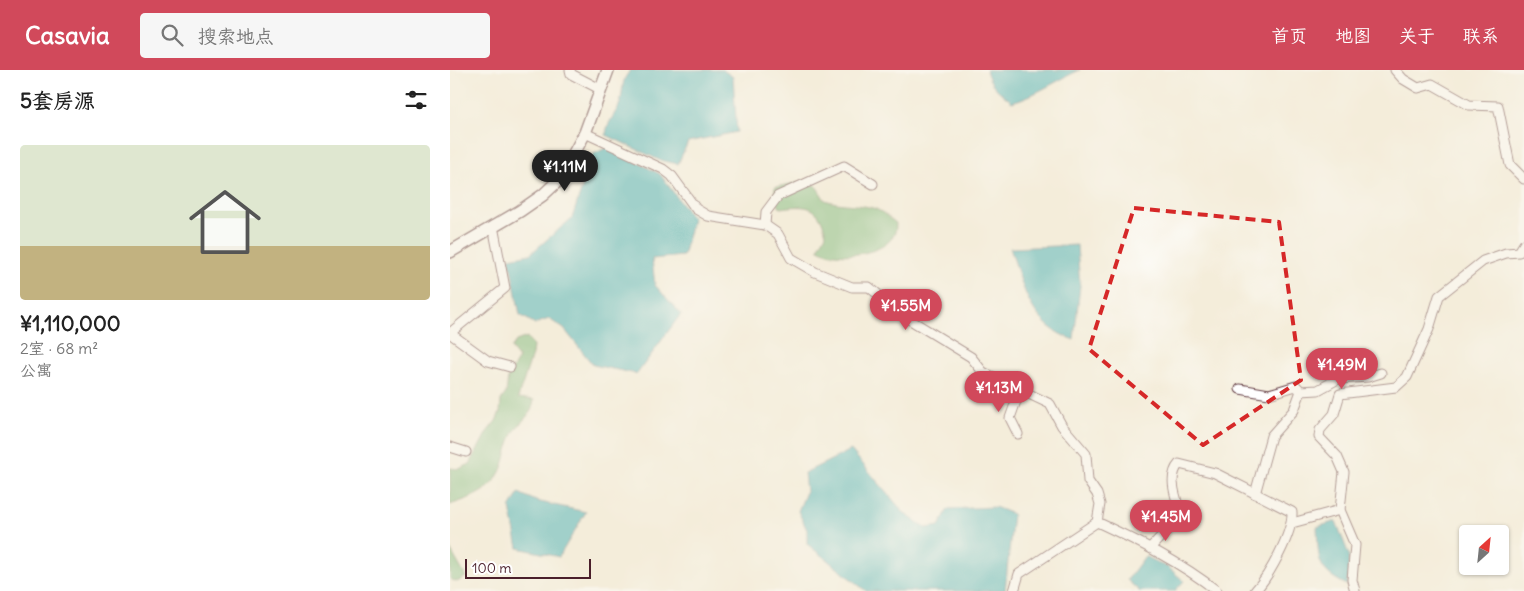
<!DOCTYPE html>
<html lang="zh">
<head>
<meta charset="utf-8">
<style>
  body { margin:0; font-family:Delius,"LXGW WenKai TC",sans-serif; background:#f6f6f6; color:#222; height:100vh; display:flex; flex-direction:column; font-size:19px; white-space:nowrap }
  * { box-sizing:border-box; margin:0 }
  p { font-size:16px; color:#767676 }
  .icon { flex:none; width:28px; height:28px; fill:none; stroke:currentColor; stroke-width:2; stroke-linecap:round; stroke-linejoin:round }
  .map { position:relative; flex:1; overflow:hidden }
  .side { display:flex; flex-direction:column; background:#fff; width:450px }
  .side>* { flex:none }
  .needle { width:32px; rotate:27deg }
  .buttons { position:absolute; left:1009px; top:455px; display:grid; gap:10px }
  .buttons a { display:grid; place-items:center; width:50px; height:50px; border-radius:5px; background:#fff; box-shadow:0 1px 4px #0004; font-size:25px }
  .scale { position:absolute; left:15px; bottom:12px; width:126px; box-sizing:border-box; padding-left:5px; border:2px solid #4a1f2b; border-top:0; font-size:14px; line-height:18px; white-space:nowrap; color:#4a1f2b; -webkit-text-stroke:4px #fff; paint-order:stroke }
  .price { position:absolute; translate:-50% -42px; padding:0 11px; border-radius:18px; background:#d1495b; color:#fff; font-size:16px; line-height:32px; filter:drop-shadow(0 1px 2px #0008) }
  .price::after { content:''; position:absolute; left:50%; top:30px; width:15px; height:11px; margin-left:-8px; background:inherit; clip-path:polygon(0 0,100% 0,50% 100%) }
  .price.on { background:#222; color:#fff }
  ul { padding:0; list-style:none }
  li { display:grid; align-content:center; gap:10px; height:265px; padding:0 20px }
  li span { display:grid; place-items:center; height:155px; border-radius:5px; color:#555 }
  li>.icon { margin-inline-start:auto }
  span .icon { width:90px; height:90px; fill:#fffc; stroke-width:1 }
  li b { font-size:21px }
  h2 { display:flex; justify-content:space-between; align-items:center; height:60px; padding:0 20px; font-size:21px }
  header { display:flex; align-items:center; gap:30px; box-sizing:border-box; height:70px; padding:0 25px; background:#d1495b; color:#fff }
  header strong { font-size:24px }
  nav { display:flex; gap:28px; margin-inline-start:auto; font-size:18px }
  .search { width:350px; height:45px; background:#f6f6f6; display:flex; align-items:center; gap:12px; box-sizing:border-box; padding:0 18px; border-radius:5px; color:#767676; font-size:19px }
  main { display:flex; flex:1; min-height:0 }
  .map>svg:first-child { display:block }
  .forest { fill:#7ab87a; stroke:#626c52 }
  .water { fill:#3daeb6; stroke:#446670 }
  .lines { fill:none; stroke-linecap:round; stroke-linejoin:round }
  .minor-casing { stroke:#643e45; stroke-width:11 }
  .tertiary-casing { stroke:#643e45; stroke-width:14 }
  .minor { stroke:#fff; stroke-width:9 }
  .tertiary { stroke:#fff; stroke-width:11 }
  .marked { fill:none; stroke:#d62828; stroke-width:4; stroke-dasharray:10 6; stroke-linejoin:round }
</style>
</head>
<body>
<header>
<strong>Casavia</strong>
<div class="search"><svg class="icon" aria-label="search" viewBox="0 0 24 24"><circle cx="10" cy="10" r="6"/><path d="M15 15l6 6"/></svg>搜索地点</div>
<nav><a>首页</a><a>地图</a><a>关于</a><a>联系</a></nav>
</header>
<main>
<section class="side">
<h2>5套房源<svg class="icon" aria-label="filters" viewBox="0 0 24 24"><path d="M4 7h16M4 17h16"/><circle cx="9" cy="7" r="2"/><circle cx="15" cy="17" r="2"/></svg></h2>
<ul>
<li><span style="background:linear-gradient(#dfe7d0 65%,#c2b280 0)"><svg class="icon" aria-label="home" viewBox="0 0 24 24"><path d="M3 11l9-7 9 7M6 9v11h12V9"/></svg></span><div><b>¥1,110,000</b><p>2室 · 68 m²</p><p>公寓</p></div></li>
</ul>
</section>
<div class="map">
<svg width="1074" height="521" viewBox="0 0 1074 521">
  <rect width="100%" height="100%" fill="#fff"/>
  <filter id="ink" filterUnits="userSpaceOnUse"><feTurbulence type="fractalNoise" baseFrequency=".02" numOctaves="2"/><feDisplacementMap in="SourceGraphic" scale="10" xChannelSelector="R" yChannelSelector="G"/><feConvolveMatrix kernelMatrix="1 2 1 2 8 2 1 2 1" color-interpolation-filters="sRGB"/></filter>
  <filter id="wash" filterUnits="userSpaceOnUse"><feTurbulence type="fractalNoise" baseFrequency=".0096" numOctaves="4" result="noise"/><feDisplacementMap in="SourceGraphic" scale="20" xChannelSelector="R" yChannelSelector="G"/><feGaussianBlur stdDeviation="1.12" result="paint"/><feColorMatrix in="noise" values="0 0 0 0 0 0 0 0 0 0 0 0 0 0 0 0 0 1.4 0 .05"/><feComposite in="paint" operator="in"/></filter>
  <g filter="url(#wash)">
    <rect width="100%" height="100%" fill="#f4edda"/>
    <g class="forest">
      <path d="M 356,111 L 366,116 L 375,130 C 391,136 410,133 426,139 C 433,142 439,148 446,153 C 449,185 389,191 368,179 L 376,164 C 369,134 356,135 330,138 L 324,126 L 325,117 Z"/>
      <path d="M 77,267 L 83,276 L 82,285 L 68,328 L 84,330 C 82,346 72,349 64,362 C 58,373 57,383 53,395 C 44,420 24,427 0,435 L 0,398 L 9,399 L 20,394 L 37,362 L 46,351 L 50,342 L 51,330 L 56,323 L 58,307 L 69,288 L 61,278 L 66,271 Z"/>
      <polygon points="0,479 16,507 7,512 0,509"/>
    </g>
    <g class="water">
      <path d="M 181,0 L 273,0 L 283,7 L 287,62 L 238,72 L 228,94 L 209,90 L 156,65 C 156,53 166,44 170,33 C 174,20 170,10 181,0 Z"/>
      <path d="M 536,0 L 630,0 C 607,10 587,25 562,32 C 550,22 540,16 536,0 Z"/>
      <polygon points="158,77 210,104 243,149 233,186 202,189 205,215 231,244 187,304 143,295 114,259 99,249 85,254 70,245 59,188 80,184 122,148 143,84"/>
      <path d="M 627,175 L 630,216 L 624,270 C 579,255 574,218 560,178 Z"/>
      <polygon points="401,380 455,444 476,458 489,456 498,439 545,437 563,444 555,521 416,521 357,474 357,460 348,441 356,422 354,403"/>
      <polygon points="69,423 86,431 136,442 109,487 68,478 60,438"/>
      <path d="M 886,451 L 899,485 L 897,515 C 865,500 869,489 867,457 Z"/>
      <polygon points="695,486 719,498 734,511 725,521 689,521 677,510"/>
    </g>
  </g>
  <g filter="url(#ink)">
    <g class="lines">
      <g class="minor-casing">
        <g id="minor">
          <polyline points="120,0 121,4 150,19"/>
          <polyline points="945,0 953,9 968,18 982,14 1019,35 1048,36 1060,95 1074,109"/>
          <polyline points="135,63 213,99 222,106 246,139 258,146 315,155 328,164 341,188 365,202 402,217 419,217 457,248 521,287 533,302 600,334 612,356 636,384 638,411 647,424 650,434 647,452 569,504 564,521"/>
          <polyline points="315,155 316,142 328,126 394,96 423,114"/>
          <polyline points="0,263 55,218 43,156"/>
          <polyline points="1,264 38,291 60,297"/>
          <polyline points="790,319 819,324 846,316 851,321 844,340 821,366 805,424"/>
          <polyline points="851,321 868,320 888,309 918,307 931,303"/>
          <polyline points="568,364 560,348 570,320"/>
          <polyline points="0,377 16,382"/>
          <path d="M 647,452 C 690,472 730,492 767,521"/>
          <polyline points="842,453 890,440"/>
          <path d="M 701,477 L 722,455 L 729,438 C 725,425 718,406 729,394 L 765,403 L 842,442 C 843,463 819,506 805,521"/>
          <polyline points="905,521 902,510 905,475 890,440 894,402 887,386 869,367 870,360 884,344 890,324 946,317 957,307 979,259 989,226 1033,191 1056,183 1069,182 1074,174"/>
        </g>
      </g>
      <g class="tertiary-casing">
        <polyline id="tertiary" points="0,182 70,141 93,125 110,109 135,63 158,0"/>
      </g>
      <use href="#minor" class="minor"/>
      <use href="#tertiary" class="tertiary"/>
    </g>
  </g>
  <path d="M0 0H1074V521H0ZM 684,138 L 829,152 L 851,310 L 753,375 L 639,279 Z" fill="#f4edda" fill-opacity=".55" fill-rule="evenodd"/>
  <path class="marked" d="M 684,138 L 829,152 L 851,310 L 753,375 L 639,279 Z"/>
</svg>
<div class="buttons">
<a><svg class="needle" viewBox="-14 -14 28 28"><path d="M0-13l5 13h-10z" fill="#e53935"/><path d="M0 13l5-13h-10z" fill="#767676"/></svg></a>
</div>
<div class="scale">100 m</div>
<b class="price on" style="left:115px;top:122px">¥1.11M</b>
<b class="price" style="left:456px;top:261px">¥1.55M</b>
<b class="price" style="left:892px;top:320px">¥1.49M</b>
<b class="price" style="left:549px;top:343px">¥1.13M</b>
<b class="price" style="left:716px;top:472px">¥1.45M</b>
</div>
</main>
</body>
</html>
